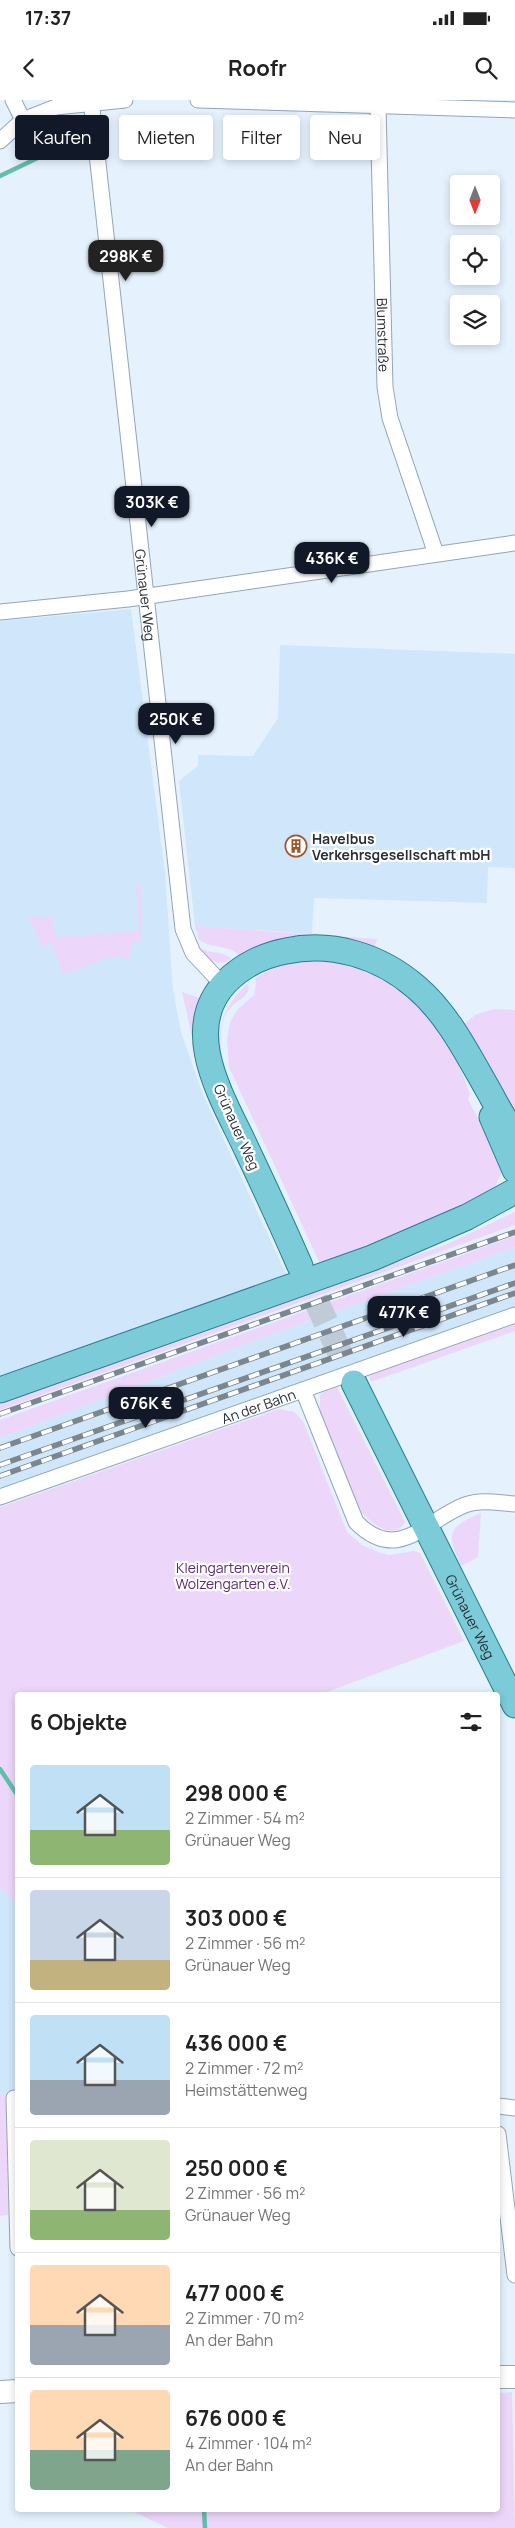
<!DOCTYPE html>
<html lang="de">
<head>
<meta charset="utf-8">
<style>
  body { margin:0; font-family:Manrope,sans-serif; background:#f6f6f6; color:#222; height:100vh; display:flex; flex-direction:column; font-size:19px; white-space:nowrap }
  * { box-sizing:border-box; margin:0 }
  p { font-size:16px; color:#767676 }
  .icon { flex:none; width:28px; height:28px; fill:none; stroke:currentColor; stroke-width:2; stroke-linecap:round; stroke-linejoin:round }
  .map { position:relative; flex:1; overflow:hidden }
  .details { position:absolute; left:15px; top:1592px; width:485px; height:820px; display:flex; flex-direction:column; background:#fff; border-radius:5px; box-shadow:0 2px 8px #0003 }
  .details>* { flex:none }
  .guide { position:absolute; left:15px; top:15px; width:485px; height:45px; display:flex; gap:10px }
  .needle { width:32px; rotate:180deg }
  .tools { position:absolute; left:450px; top:75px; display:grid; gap:10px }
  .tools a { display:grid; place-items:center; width:50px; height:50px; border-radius:5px; background:#fff; box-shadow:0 2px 8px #0003; font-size:25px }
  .price { position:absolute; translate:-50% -42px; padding:0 11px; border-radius:10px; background:#111827; color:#fff; font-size:16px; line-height:32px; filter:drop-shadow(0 1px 2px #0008) }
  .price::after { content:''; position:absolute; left:50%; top:30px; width:15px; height:11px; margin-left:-8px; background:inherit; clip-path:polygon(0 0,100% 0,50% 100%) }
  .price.current { background:#222; color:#fff }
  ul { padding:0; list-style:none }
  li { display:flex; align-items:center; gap:15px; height:125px; padding:0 15px }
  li+li { border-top:1px solid #e0e0e0 }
  li span { display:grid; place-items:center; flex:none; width:140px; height:100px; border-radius:5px; color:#555 }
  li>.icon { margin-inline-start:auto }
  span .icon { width:60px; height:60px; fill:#fffc; stroke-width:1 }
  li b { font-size:21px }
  h2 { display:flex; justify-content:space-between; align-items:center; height:60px; padding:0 15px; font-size:21px }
  .tag { padding:0 18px; border-radius:5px; background:#fff; box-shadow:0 2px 8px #0003; font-size:18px; line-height:45px }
  .tag.current { background:#111827; color:#fff }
  .status { display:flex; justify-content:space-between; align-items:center; height:35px; padding:0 25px; background:#fff; direction:ltr }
  .status svg { height:14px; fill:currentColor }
  header { display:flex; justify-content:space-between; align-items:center; height:65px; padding:0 15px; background:#fff; font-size:22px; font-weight:700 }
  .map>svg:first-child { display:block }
  .built { fill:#d0e6fa }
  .green { fill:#ecd7fa }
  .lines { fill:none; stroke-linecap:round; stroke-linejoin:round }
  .stream { stroke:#62beaa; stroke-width:4.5 }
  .primary-tunnel { stroke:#bfcbd6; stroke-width:25; stroke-dasharray:25 12; stroke-linecap:butt }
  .street-casing { stroke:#91a6b7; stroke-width:17 }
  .secondary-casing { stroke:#91a6b7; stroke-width:24 }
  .primary-casing { stroke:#257f8f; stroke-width:27 }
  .street { stroke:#fff; stroke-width:15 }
  .secondary { stroke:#fff; stroke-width:22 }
  .primary { stroke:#7ccbd8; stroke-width:25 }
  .rail-casing { stroke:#7c868f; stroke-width:5.5 }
  .rail { stroke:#fff; stroke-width:4; stroke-dasharray:11; stroke-linecap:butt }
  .labels { text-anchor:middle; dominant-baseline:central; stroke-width:4.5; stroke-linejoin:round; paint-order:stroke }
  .street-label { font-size:14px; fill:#283038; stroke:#fff }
  .poi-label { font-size:14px; font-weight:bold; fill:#283038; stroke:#fff; text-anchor:start }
  .park-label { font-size:14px; fill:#5b2c73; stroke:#fff }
</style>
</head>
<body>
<div class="status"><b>17:37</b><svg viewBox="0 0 49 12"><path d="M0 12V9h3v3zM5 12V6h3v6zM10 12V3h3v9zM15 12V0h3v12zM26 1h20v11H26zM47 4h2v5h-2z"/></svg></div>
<header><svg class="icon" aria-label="back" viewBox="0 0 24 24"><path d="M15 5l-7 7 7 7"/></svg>Roofr<svg class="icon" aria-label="search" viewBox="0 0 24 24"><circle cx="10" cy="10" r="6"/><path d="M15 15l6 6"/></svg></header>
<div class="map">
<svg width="515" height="2428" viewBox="0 0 515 2428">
  <rect width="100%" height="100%" fill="#e5f2fd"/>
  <g class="built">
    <polygon points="131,509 165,773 173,889 181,932 203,995 288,1178 0,1280 0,521"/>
    <polygon points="280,545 515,554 515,768 488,767 487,803 314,798 312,834 195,826 179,681 198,666 198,655 253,656 278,618"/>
    <polygon points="515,1147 515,1209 0,1391 0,1338 267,1236"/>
    <polygon points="0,1788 17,1802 18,1997 7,1998 0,1994"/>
  </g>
  <g class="green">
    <polygon points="142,783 142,839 131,844 129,862 122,856 110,857 63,875 51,842 41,847 29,816 53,817 55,837 139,831 136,784"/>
    <path d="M 195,826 L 377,839 L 373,852 L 254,848 L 239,855 C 226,844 212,849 199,840 Z"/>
    <path d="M 198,847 C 208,854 220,850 231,858 L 226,862 C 214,865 204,858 198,847 Z"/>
    <path d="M 325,858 L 363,865 L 415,897 L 453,950 L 470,994 L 468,999 L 480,1022 L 489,1025 L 503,1069 L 496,1085 L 470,1104 L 321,1166 L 229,967 L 227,940 L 230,922 L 238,909 L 254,895 L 256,884 L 255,878 C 277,864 299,859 325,858 Z"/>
    <path d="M 247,884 L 249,888 C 247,898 238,900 231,907 C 218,921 220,947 222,964 C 214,933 223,906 247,884 Z"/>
    <polygon points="182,892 200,898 195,919 195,950"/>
    <polygon points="494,909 515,910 515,1018 464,924 475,915"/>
    <polygon points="515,1112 515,1125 0,1310 0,1302 445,1145"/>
    <polygon points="515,1136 515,1147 267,1236 0,1338 0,1320"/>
    <polygon points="515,1224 515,1231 371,1282 368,1275"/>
    <path d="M 337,1287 L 405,1422 C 394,1443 368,1421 360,1410 L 320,1315 L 320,1295 L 326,1290 Z"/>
    <polygon points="279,1309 294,1312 303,1321 347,1432 362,1445 378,1452 389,1455 414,1451 420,1453 464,1541 319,1595 18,1595 17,1802 0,1788 0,1407"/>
    <path d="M 481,1413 L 478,1457 L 461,1466 C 446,1433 447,1428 481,1413 Z"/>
    <polygon points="0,1994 7,1998 8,2115 0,2116"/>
    <polygon points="512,2292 515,2428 168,2428 130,2410 498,2410 498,2293"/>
  </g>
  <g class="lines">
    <g class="stream">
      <polyline points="0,76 46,54"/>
      <polyline points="0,1669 18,1696"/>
      <polyline points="204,2410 205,2428"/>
    </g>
    <polyline class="primary-tunnel" points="300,1166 354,1283"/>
    <g class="street-casing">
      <g id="street">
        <polyline points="13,0 23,20"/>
        <path id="s1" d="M 91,0 L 183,829 L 193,853 L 223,885"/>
        <polyline points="198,0 515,10"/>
        <path id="s2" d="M 378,7 L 385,287 L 390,318 L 436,454"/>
        <polyline points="0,41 23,20 56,7 125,0"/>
        <polyline points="0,512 128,499 515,443"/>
        <path d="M 303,1290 L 356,1422 C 398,1465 427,1419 465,1405 C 481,1399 499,1403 515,1404"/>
        <path id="s3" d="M 0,1397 L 515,1215"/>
        <polyline points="14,1998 18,2148"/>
        <polyline points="498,2006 515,2008"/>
        <polyline points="498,2034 515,2175"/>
      </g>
    </g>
    <g class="secondary-casing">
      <g id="secondary">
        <polyline points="498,2277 515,2277"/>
        <polyline points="0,2292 18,2291"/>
      </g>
    </g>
    <g class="primary-casing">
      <g id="primary">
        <polyline points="492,1017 515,1070"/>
        <path d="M 300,1166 C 283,1127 265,1088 247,1050 C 224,1000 179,931 226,882 C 242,866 264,855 286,851 C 332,841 380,856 416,887 C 449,915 469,957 491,995 C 498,1008 505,1022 515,1033"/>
        <path id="s4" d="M 354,1283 L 515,1605"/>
        <polyline points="0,1290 372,1158 467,1117 515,1091"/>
      </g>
    </g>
    <use href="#street" class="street"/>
    <use href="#secondary" class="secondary"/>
    <use href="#primary" class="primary"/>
    <g class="rail-casing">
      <g id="rail">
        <polyline points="0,1314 515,1132"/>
        <polyline points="0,1348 515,1165"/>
        <polyline points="0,1365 515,1183"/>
        <polyline points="0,1376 515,1193"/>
      </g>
    </g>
    <use href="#rail" class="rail"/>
  </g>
  <defs>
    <g id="building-ring" transform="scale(1.125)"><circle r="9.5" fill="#fff" stroke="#9d592a" stroke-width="1.5"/><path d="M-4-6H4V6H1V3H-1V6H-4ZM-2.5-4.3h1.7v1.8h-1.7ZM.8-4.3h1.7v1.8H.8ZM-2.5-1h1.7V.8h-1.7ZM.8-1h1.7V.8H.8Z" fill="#9d592a"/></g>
  </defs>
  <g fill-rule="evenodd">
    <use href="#building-ring" x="296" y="746"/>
  </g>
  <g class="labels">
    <g class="street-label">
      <text stroke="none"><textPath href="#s2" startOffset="228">Blumstraße</textPath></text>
      <text stroke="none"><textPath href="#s1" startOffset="498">Grünauer Weg</textPath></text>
      <text transform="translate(237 1027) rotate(66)">Grünauer Weg</text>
      <text stroke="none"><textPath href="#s3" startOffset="274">An der Bahn</textPath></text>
      <text stroke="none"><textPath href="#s4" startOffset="261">Grünauer Weg</textPath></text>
    </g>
    <g class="poi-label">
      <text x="312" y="738">Havelbus<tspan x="312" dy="16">Verkehrsgesellschaft mbH</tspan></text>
    </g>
    <g class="park-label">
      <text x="233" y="1467">Kleingartenverein<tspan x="233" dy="16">Wolzengarten e.V.</tspan></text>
    </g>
  </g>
</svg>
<div class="tools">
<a><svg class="needle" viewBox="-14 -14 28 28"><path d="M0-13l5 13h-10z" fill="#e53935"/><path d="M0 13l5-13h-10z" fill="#767676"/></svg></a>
<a><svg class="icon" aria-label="locate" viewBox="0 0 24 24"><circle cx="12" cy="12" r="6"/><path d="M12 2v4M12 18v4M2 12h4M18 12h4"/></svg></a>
<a><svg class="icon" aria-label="layers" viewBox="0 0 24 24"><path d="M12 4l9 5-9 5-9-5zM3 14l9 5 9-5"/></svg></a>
</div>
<b class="price current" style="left:126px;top:182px">298K €</b>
<b class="price" style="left:152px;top:428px">303K €</b>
<b class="price" style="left:332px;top:484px">436K €</b>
<b class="price" style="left:176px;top:645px">250K €</b>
<b class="price" style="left:404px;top:1238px">477K €</b>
<b class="price" style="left:146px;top:1329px">676K €</b>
<div class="guide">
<a class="tag current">Kaufen</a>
<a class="tag">Mieten</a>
<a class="tag">Filter</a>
<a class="tag">Neu</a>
</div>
<section class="details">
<h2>6 Objekte<svg class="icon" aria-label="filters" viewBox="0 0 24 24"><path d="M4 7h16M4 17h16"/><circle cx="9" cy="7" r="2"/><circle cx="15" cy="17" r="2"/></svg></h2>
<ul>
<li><span style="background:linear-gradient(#bfe0f5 65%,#8fb573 0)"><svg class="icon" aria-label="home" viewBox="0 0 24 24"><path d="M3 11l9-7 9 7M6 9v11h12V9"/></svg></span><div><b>298 000 €</b><p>2 Zimmer · 54 m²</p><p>Grünauer Weg</p></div></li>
<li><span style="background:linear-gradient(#c9d6e8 70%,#c2b280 0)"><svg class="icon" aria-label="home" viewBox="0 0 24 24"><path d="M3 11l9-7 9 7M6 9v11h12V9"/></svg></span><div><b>303 000 €</b><p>2 Zimmer · 56 m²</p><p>Grünauer Weg</p></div></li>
<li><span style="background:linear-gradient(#bfe0f5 65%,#9aa5b1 0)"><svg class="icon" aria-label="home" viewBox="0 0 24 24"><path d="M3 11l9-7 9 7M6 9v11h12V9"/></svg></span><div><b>436 000 €</b><p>2 Zimmer · 72 m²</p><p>Heimstättenweg</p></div></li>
<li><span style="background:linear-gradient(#dfe7d0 70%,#8fb573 0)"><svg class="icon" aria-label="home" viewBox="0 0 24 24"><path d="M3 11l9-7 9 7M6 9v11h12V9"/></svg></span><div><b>250 000 €</b><p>2 Zimmer · 56 m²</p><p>Grünauer Weg</p></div></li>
<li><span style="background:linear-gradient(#ffd9b3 60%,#9aa5b1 0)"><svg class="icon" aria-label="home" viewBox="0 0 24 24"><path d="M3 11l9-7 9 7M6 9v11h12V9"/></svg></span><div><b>477 000 €</b><p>2 Zimmer · 70 m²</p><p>An der Bahn</p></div></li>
<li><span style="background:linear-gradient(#ffd9b3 60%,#7fa58c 0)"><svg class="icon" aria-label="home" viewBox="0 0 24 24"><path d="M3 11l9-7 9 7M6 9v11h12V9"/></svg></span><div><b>676 000 €</b><p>4 Zimmer · 104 m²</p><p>An der Bahn</p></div></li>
</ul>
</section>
</div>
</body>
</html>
